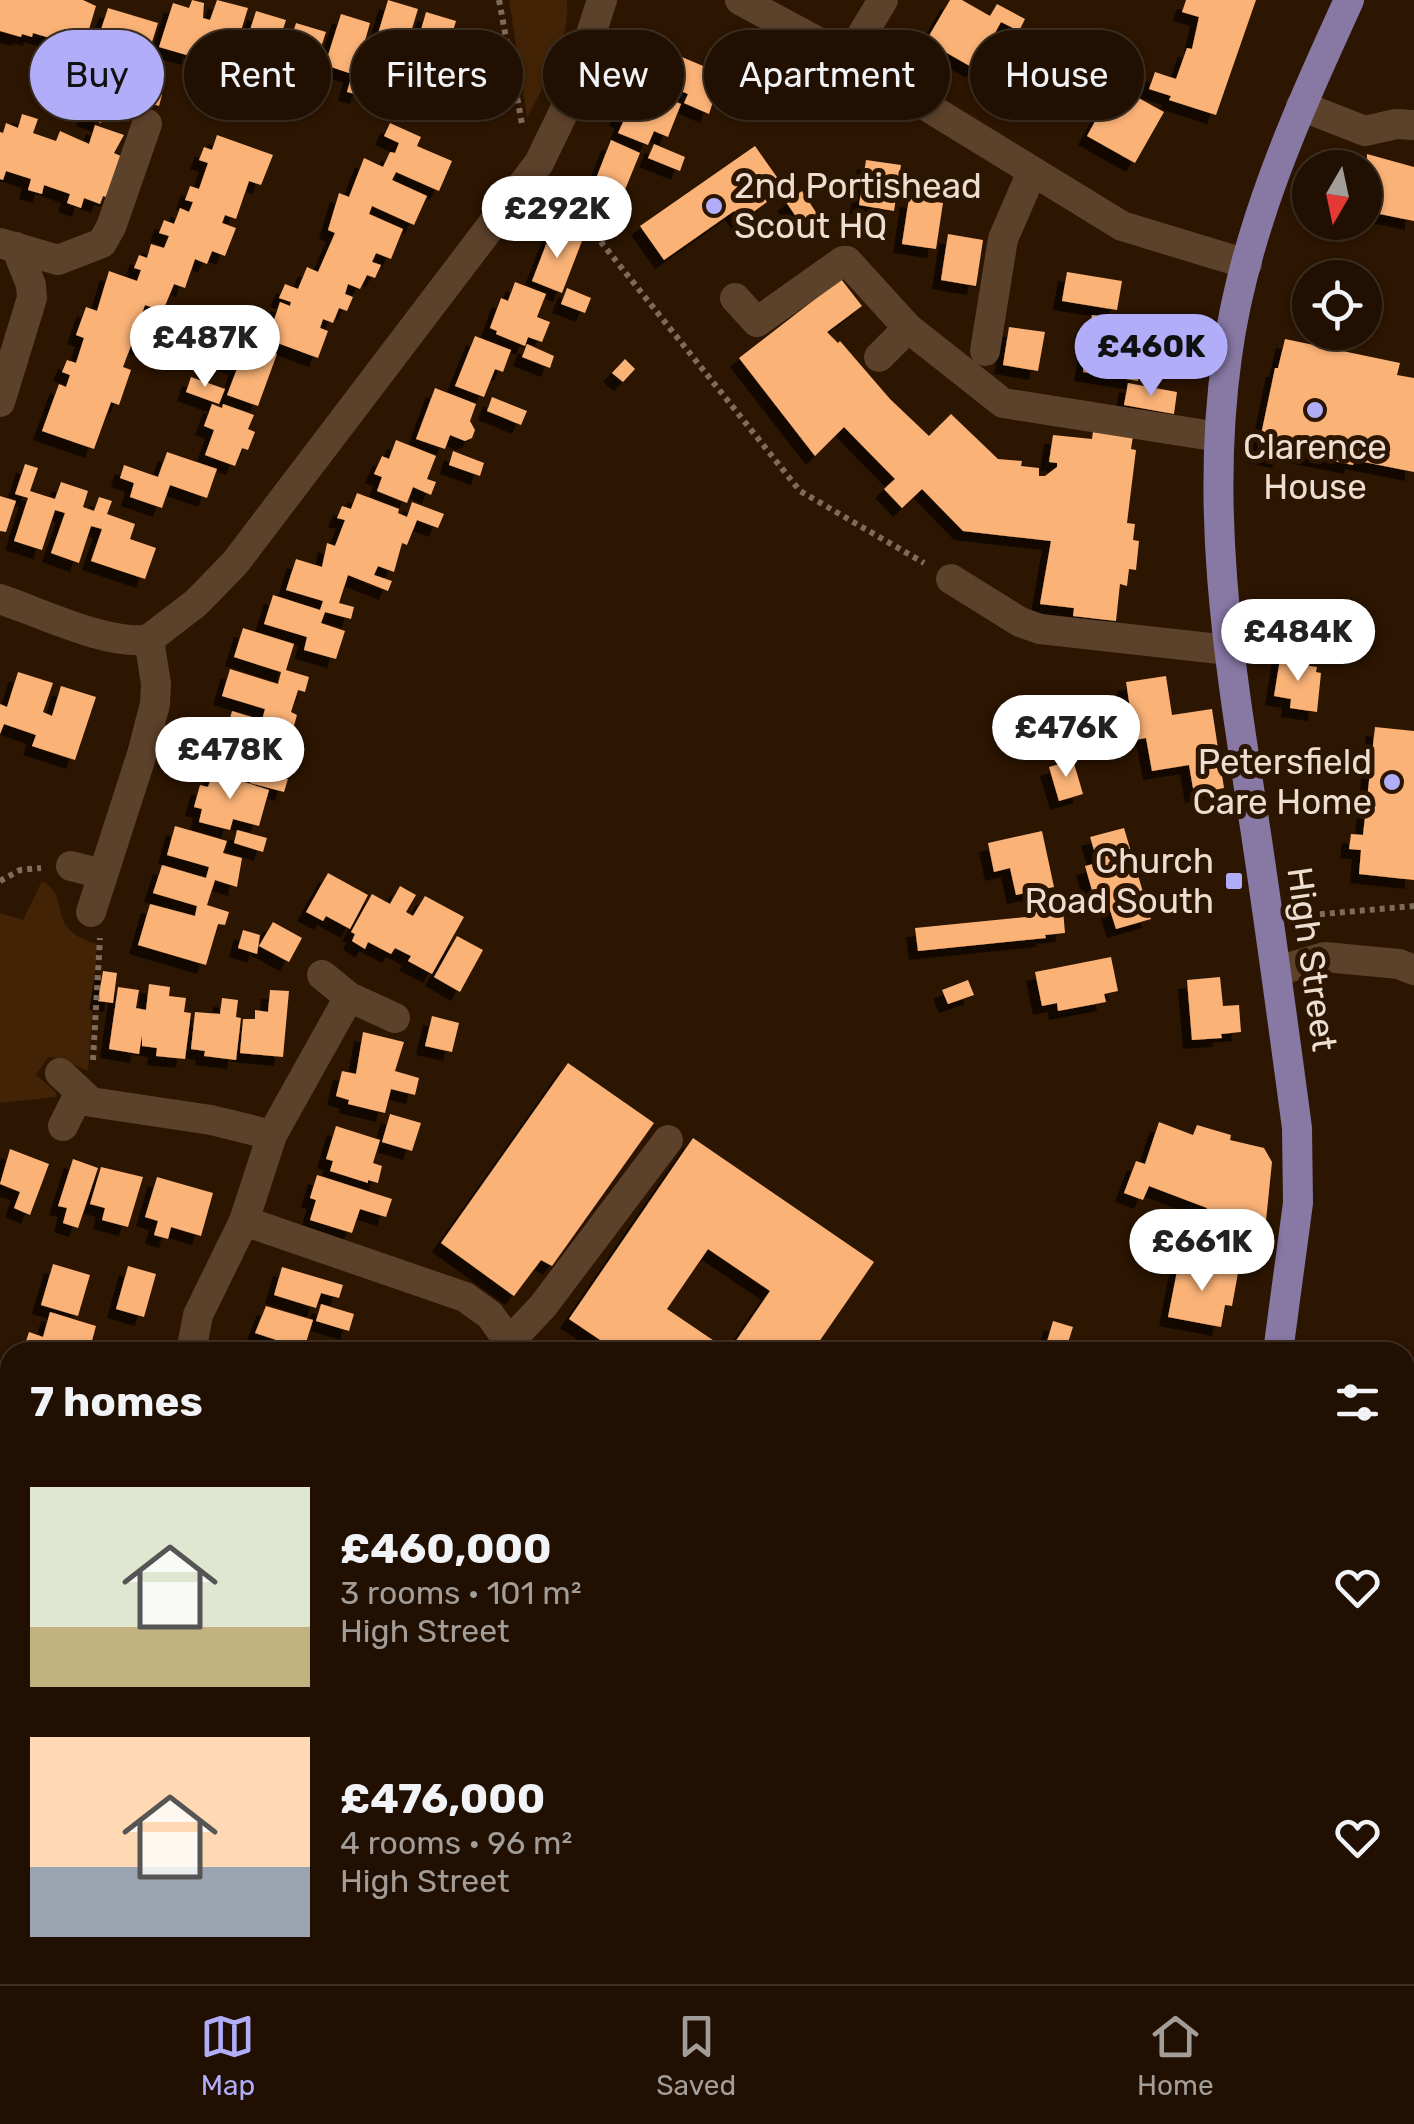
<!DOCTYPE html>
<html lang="en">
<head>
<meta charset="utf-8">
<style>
  body { margin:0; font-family:Rubik,sans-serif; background:#29190b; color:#f1f3f6; height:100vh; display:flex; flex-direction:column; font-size:38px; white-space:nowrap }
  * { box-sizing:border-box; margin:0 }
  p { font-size:32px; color:#a29d99 }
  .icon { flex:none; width:55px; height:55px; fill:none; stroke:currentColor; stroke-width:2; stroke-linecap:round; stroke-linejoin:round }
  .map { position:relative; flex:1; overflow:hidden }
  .details { position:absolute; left:0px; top:1342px; width:1415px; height:642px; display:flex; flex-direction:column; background:#211001; border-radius:30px 30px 0 0; box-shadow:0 2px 8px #0004,0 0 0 2px #3e3023 }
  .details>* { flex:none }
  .top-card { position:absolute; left:30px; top:30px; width:1355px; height:90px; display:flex; gap:20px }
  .needle { width:65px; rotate:189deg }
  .tools { position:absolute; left:1292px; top:150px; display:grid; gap:20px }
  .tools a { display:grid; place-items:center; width:90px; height:90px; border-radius:50%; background:#211001; box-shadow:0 2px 8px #0004,0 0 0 2px #3e3023; font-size:50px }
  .price { position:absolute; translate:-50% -85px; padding:0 22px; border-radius:35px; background:#fff; color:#222; font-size:32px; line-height:65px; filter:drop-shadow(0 2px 5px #0008) }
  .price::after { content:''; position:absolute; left:50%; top:60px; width:30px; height:22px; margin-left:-15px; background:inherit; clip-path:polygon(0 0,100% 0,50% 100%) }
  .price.active { background:#b2adf9; color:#111 }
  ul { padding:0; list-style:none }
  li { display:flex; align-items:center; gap:30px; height:250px; padding:0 30px }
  li span { display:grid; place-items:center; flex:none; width:280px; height:200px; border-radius:0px; color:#555 }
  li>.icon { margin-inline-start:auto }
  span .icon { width:120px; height:120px; fill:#fffc; stroke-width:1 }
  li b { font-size:42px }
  h2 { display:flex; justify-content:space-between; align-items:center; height:120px; padding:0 30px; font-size:42px }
  .pill { padding:0 35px; border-radius:45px; background:#211001; box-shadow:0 2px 8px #0004,0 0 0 2px #3e3023; font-size:35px; line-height:90px }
  .pill.active { background:#b2adf9; color:#111 }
  .tabs { display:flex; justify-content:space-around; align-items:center; height:140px; border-top:2px solid #3e3023; background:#211001; font-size:28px; color:#a29d99 }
  .tabs a { display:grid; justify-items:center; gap:5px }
  .tabs .active { color:#b2adf9 }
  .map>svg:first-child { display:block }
  .green { fill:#422305 }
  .building { fill:#fab277; fill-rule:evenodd; filter:url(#shadow) }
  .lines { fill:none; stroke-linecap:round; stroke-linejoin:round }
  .path { stroke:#7f6b5a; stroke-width:6; stroke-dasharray:5 5; stroke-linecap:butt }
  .minor { stroke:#5c412b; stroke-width:30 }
  .major { stroke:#8778a4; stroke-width:30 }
  .poi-dot { fill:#b2adf9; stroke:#2c1501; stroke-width:4 }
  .labels { text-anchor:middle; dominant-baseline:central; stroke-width:10; stroke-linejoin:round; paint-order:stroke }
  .poi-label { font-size:35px; fill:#eeddd1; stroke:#2c1501; text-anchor:end }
  .street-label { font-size:35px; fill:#eeddd1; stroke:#2c1501 }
</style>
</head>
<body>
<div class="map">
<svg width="1414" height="1984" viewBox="0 0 1414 1984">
  <defs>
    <filter id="shadow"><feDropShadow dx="-9" dy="9" stdDeviation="0" flood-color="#0009"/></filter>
  </defs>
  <rect width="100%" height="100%" fill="#2c1501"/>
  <g class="green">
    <path d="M 509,0 L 567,0 C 572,35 544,86 527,117 Z"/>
    <path d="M 42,881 C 73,896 43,929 97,944 L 88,1071 L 57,1058 L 48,1057 L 36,1075 L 56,1092 L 56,1097 L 0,1103 L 0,913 L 23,920 Z"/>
  </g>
  <g class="building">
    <polygon points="0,0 83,0 96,6 87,36 64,29 60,41 33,33 32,37 22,34 21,37 0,31"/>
    <polygon points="192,0 204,3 203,18 210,20 217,0 248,8 237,44 245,46 256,11 286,20 274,58 284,62 296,23 326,32 314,69 324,72 314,103 301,99 306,83 280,75 274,92 264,89 269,72 240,62 235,80 225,77 226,71 212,66 215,55 192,48 190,56 159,47 173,3 189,8"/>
    <polygon points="388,0 418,9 405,52 414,55 426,12 456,21 445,58 455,61 446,92 433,88 434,82 408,74 406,79 395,75 400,61 372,52 359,95 347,92 352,74 325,65 341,14 370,23 365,41 375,44"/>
    <polygon points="950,0 962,0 990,16 997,4 1025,19 1019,31 1001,22 975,69 926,41"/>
    <polygon points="1186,0 1256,0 1216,115 1169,100 1171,96 1149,89 1155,72 1176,79 1187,48 1192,49 1199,17 1182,12"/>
    <polygon points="108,8 158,23 148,55 98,39"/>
    <polygon points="84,42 96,46 86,77 74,73"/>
    <polygon points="656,46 722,74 709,114 684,103 688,94 643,75"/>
    <polygon points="143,59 157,63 148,91 162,95 159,106 146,102 148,95 133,90"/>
    <polygon points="1036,63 1068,82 1050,111 1018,92"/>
    <polygon points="785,76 796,80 792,90 779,105 768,95"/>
    <polygon points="639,83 669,95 667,98 681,104 668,137 654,131 648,145 618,133 624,120 618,117 627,94 634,97"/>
    <polygon points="1115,85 1164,112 1135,163 1087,136"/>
    <polygon points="92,96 108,102 101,123 85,117"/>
    <polygon points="22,114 38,119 33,133 56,141 60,131 89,144 95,125 124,135 114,153 123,157 109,198 103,196 100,204 84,198 81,208 67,203 70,194 44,185 42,194 28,190 31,179 6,171 3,180 0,179 0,132 3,133 6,123 18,128"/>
    <polygon points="390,123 421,137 417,146 452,161 439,191 396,172 392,180 427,196 414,225 372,206 369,214 403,229 391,259 376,253 372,262 381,265 375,278 367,275 360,289 348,284 345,294 353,297 347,311 339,308 333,323 323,319 320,328 328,331 318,358 253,334 258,320 272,326 280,302 290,306 291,302 279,298 285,284 298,289 307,267 318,272 335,233 328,230 339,193 349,197 364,158 383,167 390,152 395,153 399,143 384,136"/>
    <polygon points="217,135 273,155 261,185 249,181 236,219 225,215 222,223 236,228 225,256 212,251 207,264 195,259 185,288 174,284 163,311 145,305 138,325 158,333 151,349 132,343 123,367 131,370 119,405 111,402 94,449 42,431 59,384 66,387 70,375 62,372 67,360 76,363 84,338 76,335 86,307 97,311 109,271 137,281 141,270 134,268 139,255 147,258 151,244 164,248 169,236 159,233 164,220 174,224 180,208 189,212 193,202 185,200 190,186 199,189 208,163 199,160 204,147 212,150"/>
    <polygon points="611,140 640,153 620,202 609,222 598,230 578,204 590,194"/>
    <polygon points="654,144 685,157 680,171 648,158"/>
    <polygon points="755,146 779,180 761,192 767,202 741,221 734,211 664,260 640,226"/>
    <polygon points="1367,154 1414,167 1414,221 1365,211"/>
    <polygon points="866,160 901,165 894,211 859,205"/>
    <polygon points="802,191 821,220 806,231 786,202"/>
    <polygon points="909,198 943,203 936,249 902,244"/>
    <polygon points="552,229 582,241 562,293 532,281"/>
    <polygon points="948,234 983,240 976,286 941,280"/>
    <polygon points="1067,272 1122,281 1117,310 1062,301"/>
    <polygon points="841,279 862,306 827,332 838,343 840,341 890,399 929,436 951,414 998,459 1022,461 1021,466 1039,468 1039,476 1045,476 1057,467 1057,463 1049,462 1053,435 1092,439 1093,431 1133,436 1131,449 1136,450 1127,523 1135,524 1133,540 1139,541 1136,570 1129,569 1127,586 1120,584 1116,621 1073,616 1074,608 1040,604 1051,541 963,531 922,489 902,508 884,489 895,479 844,427 815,456 739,358"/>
    <polygon points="515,282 546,294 537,317 550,322 542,342 528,337 525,346 496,334 497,331 490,328 501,298 508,301"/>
    <polygon points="567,288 591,298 585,313 561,304"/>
    <polygon points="1092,315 1147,323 1138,381 1083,372"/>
    <polygon points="1009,327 1045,332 1038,371 1003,365"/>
    <polygon points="234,333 251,339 250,344 277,354 258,406 227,395 238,366 223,361"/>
    <polygon points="475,336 511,350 503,372 495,369 484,397 455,386"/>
    <polygon points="1285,339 1400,363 1397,375 1414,378 1414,472 1354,460 1353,465 1283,451 1281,459 1257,454 1275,368 1278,368"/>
    <polygon points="527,344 554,356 550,368 522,357"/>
    <polygon points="625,359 635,369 623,382 612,373"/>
    <polygon points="191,377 225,389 219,404 186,392"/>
    <polygon points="1128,383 1177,392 1174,414 1124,405"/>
    <polygon points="435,388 476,404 470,421 475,430 472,438 465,441 450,435 445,449 416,439"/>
    <polygon points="492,397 527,411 521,425 487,411"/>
    <polygon points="212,404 222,408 223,404 254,415 248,429 255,432 248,450 242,448 235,466 205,455 214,430 204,426"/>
    <polygon points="396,440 436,456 427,479 436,482 431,495 413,487 407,503 377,491 382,477 374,474 382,456 389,459"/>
    <polygon points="453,451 484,463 480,476 449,465"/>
    <polygon points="167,452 217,469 207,498 170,485 162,508 130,497 134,483 120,478 124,465 158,477"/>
    <polygon points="25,464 38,468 30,491 55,499 61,482 88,491 83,507 94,511 99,497 112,501 107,514 135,524 130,539 156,548 145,579 91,561 102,529 91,526 79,563 51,553 65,513 55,510 42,550 14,541 28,498 15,494"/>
    <polygon points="357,493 399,509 398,513 407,517 412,502 444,514 438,528 417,520 407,545 402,543 394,572 378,566 374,575 392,581 388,591 348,575 339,603 354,607 351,619 325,612 321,623 345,631 336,659 304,650 307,637 264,624 273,595 320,610 323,601 286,590 296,559 322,567 327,543 335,546 345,520 337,518 342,506 351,509"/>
    <polygon points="0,496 16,501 6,532 0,531"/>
    <polygon points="243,628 294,644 286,670 309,677 305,692 298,690 291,712 297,715 293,729 262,720 265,709 222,696 230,669 278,684 281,672 234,657"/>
    <polygon points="1281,653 1298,655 1297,664 1317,667 1316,672 1321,673 1317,712 1290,708 1291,699 1274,696"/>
    <polygon points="18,672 53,683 43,712 52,716 61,686 96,697 75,760 32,746 36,735 4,724 0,734 0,704 7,707"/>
    <polygon points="1166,676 1172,715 1212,709 1224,788 1194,794 1189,765 1152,771 1146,738 1135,740 1126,682"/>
    <polygon points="232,711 262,720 248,770 218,761"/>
    <polygon points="1375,727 1414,731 1414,880 1359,874 1361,850 1349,849 1351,834 1363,835"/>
    <polygon points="1073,760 1083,794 1059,801 1049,767"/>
    <polygon points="254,769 288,779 284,792 250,783"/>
    <polygon points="213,772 269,790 259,826 233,819 230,830 199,822 202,809 194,807 200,785 208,787"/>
    <polygon points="175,826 227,841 223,853 242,858 237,887 215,880 207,905 229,912 225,925 218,924 206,965 138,945 150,904 195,916 197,906 153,893 162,865 206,878 209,867 167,855"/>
    <polygon points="1124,828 1151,919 1116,929 1105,894 1094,897 1085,866 1098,863 1090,837"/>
    <polygon points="237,830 267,838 263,852 234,843"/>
    <polygon points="1042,831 1054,887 1016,895 1010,868 994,872 988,843"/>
    <polygon points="328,873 368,895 350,929 326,916 323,921 306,912"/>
    <polygon points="400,886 416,895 406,912 413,916 425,896 464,917 432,974 408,961 411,956 395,948 391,954 368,942 365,949 352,941 355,934 351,932 372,894 390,904"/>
    <polygon points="1062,898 1065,933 1045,935 1046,938 918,951 915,928 1035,916 1034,900"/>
    <polygon points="273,922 302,938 289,962 259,946"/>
    <polygon points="243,930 260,935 257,954 238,948"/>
    <polygon points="457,936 483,950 460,992 434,977"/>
    <polygon points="1111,957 1118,991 1104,994 1106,1002 1058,1011 1057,1003 1042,1006 1035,972"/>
    <polygon points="103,971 117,973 113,1003 98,1001"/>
    <polygon points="1220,977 1223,1006 1239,1005 1241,1032 1221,1034 1222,1038 1192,1040 1187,980"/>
    <polygon points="968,980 974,995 948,1004 942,990"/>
    <polygon points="149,984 170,987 169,996 186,998 184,1012 191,1013 185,1059 156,1056 157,1048 142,1046 142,1035 139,1054 109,1049 118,987 139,990 136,1008 146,1010"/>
    <polygon points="270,990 289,991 283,1057 240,1053 243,1019 255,1019 255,1010 268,1012"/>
    <polygon points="222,998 238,1000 236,1017 241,1018 236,1060 204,1056 205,1051 191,1049 195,1012 220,1014"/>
    <polygon points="432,1016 459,1023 452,1052 425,1046"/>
    <polygon points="363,1032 404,1042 395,1071 419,1078 415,1095 391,1089 385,1113 348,1104 349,1100 336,1096 342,1071 356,1074"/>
    <polygon points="568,1063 654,1123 552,1266 541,1260 514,1296 441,1243"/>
    <polygon points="390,1114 421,1123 412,1151 382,1142"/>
    <polygon points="1159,1122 1193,1135 1197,1125 1231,1135 1230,1140 1264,1148 1272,1162 1263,1250 1206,1241 1205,1249 1172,1243 1177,1219 1203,1224 1207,1208 1149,1186 1143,1200 1124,1193 1136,1161 1145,1164"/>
    <polygon points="336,1126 380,1140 373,1163 382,1166 378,1183 368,1180 368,1183 330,1171 333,1161 326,1159"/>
    <path d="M 693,1138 L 874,1262 L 812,1352 L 618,1352 L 569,1319 ZM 708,1249 L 770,1291 L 729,1351 L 667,1309 Z"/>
    <polygon points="10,1149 49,1164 30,1215 14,1208 20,1192 0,1184"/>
    <polygon points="73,1159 98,1168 78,1228 63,1223 67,1208 58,1206"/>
    <polygon points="101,1167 143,1177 128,1227 102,1220 105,1208 90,1204"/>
    <polygon points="317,1175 392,1199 386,1217 360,1209 352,1233 310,1220 316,1200 310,1198"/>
    <polygon points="157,1177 213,1193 201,1236 171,1227 168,1239 154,1235 158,1221 145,1217"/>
    <polygon points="1179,1261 1238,1273 1232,1306 1225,1305 1221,1327 1168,1317"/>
    <polygon points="53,1264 90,1275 78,1316 41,1305"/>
    <polygon points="128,1266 156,1274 144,1317 116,1309"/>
    <polygon points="282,1267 343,1285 339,1298 321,1293 316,1308 274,1295"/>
    <polygon points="321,1304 354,1314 349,1331 316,1321"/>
    <polygon points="266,1306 313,1320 304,1349 255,1333"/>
    <polygon points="50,1312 96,1326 92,1341 102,1344 99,1352 23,1350 29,1332 43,1337"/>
    <polygon points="1053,1321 1073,1327 1065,1352 1044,1352"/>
    <polygon points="0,1650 10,1652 10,1679 0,1678"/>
    <polygon points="0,1712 10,1714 8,1740 0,1739"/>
    <rect x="1405" y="1844" width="9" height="112"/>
    <polygon points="29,1975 70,1975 69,1984 27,1984"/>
    <polygon points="216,1975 250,1975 248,1984 214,1984"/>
    <polygon points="256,1975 292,1975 290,1984 255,1984"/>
    <polygon points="305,1975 335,1975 333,1984 303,1984"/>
    <polygon points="709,1975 761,1975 760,1983 708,1979"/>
    <polygon points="794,1975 984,1975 983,1983 925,1979 925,1984 869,1984 847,1980 847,1984 793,1984"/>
  </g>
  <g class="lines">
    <g class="path">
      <polyline points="499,0 522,124"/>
      <polyline points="557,187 800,491 924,563"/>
      <polyline points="0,881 20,870 41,868"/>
      <polyline points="1300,916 1414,906"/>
      <polyline points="93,1060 100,938"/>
    </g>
    <g class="minor">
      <polyline points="740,0 848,58 1122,226 1247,264"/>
      <polyline points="848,58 883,0"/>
      <polyline points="1301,106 1365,131 1396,124 1414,125"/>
      <polyline points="0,243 58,260 102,243 111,227 147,124"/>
      <polyline points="735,298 757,322 843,261 847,261 908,328 1003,403 1219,437"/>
      <polyline points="985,351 1003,239 1032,172"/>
      <polyline points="879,357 908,328"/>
      <polyline points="0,402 32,298 31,285 16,247"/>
      <polyline points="951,579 1020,622 1040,629 1228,650"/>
      <path d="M 0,599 C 39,612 110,647 149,639"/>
      <polyline points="71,866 102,874"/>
      <polyline points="91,912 142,754 155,704 156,684 149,639 196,603 235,563 539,163 570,99 602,0"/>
      <polyline points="1277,971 1325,957 1399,964 1414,970"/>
      <polyline points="322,975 349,997"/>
      <polyline points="60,1073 91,1102 211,1120 272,1135"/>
      <polyline points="63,1126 79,1094"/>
      <polyline points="244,1221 465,1297 490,1315 516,1352"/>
      <polyline points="510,1341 543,1306 668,1140"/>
      <polyline points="191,1352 198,1315 244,1221 272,1135 349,997 395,1018"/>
      <polyline points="1405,1521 1414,1526"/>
      <polyline points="1405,1817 1414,1821"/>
      <polyline points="0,1880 10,1880"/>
      <polyline points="467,1975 485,1984"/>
    </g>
    <g class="major">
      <path d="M 1278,1352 L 1298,1203 L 1297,1128 C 1283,1023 1269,918 1253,814 C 1229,659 1205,512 1227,356 C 1244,230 1297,114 1349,0"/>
      <polyline points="1200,1984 1200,1975"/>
    </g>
  </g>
  <g class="poi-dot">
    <circle cx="714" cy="206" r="10"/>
    <circle cx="1315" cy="410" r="10"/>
    <circle cx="1392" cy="782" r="10"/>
    <rect x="1224" y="871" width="20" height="20" rx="5"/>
  </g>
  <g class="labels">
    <g class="poi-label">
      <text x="734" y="186" text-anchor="start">2nd Portishead<tspan x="734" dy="40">Scout HQ</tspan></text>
      <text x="1315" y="447" text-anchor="middle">Clarence<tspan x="1315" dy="40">House</tspan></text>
      <text x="1372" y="762">Petersfield<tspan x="1372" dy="40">Care Home</tspan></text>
      <text x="1214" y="861">Church<tspan x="1214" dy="40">Road South</tspan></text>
    </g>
    <g class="street-label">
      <text transform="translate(1312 959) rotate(82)">High Street</text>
    </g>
  </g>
</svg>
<div class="tools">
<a><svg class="needle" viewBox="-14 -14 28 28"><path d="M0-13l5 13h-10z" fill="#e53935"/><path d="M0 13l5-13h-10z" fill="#a29d99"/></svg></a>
<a><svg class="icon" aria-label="locate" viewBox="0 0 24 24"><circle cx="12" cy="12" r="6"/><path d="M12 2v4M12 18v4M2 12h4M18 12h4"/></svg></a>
</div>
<b class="price" style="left:557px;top:261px">£292K</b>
<b class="price" style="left:205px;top:390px">£487K</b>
<b class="price active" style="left:1151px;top:399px">£460K</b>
<b class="price" style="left:1298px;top:684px">£484K</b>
<b class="price" style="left:1066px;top:780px">£476K</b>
<b class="price" style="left:230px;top:802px">£478K</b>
<b class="price" style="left:1202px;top:1294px">£661K</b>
<div class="top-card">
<a class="pill active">Buy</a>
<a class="pill">Rent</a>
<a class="pill">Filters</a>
<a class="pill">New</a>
<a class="pill">Apartment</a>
<a class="pill">House</a>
</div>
<section class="details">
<h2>7 homes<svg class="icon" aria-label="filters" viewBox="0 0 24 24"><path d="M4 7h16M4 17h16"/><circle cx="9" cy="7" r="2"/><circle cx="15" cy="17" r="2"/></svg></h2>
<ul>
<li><span style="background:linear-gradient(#dfe7d0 70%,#c2b280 0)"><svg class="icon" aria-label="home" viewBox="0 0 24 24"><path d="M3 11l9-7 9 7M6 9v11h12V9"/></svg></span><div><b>£460,000</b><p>3 rooms · 101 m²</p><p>High Street</p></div><svg class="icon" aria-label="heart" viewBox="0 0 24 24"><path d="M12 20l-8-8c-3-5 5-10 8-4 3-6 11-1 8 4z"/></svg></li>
<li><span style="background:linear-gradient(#ffd9b3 65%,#9aa5b1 0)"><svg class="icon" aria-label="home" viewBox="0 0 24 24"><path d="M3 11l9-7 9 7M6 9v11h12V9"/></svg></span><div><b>£476,000</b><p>4 rooms · 96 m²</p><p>High Street</p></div><svg class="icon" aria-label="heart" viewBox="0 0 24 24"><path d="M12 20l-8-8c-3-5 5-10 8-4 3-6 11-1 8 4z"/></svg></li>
</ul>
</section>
</div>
<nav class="tabs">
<a class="active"><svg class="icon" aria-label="map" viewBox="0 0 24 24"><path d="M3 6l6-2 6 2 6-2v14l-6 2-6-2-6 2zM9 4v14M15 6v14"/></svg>Map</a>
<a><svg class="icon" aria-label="saved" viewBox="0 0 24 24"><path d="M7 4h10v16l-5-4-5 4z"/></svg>Saved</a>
<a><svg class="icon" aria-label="home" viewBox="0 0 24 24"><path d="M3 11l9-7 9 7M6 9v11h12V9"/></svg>Home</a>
</nav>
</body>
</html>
